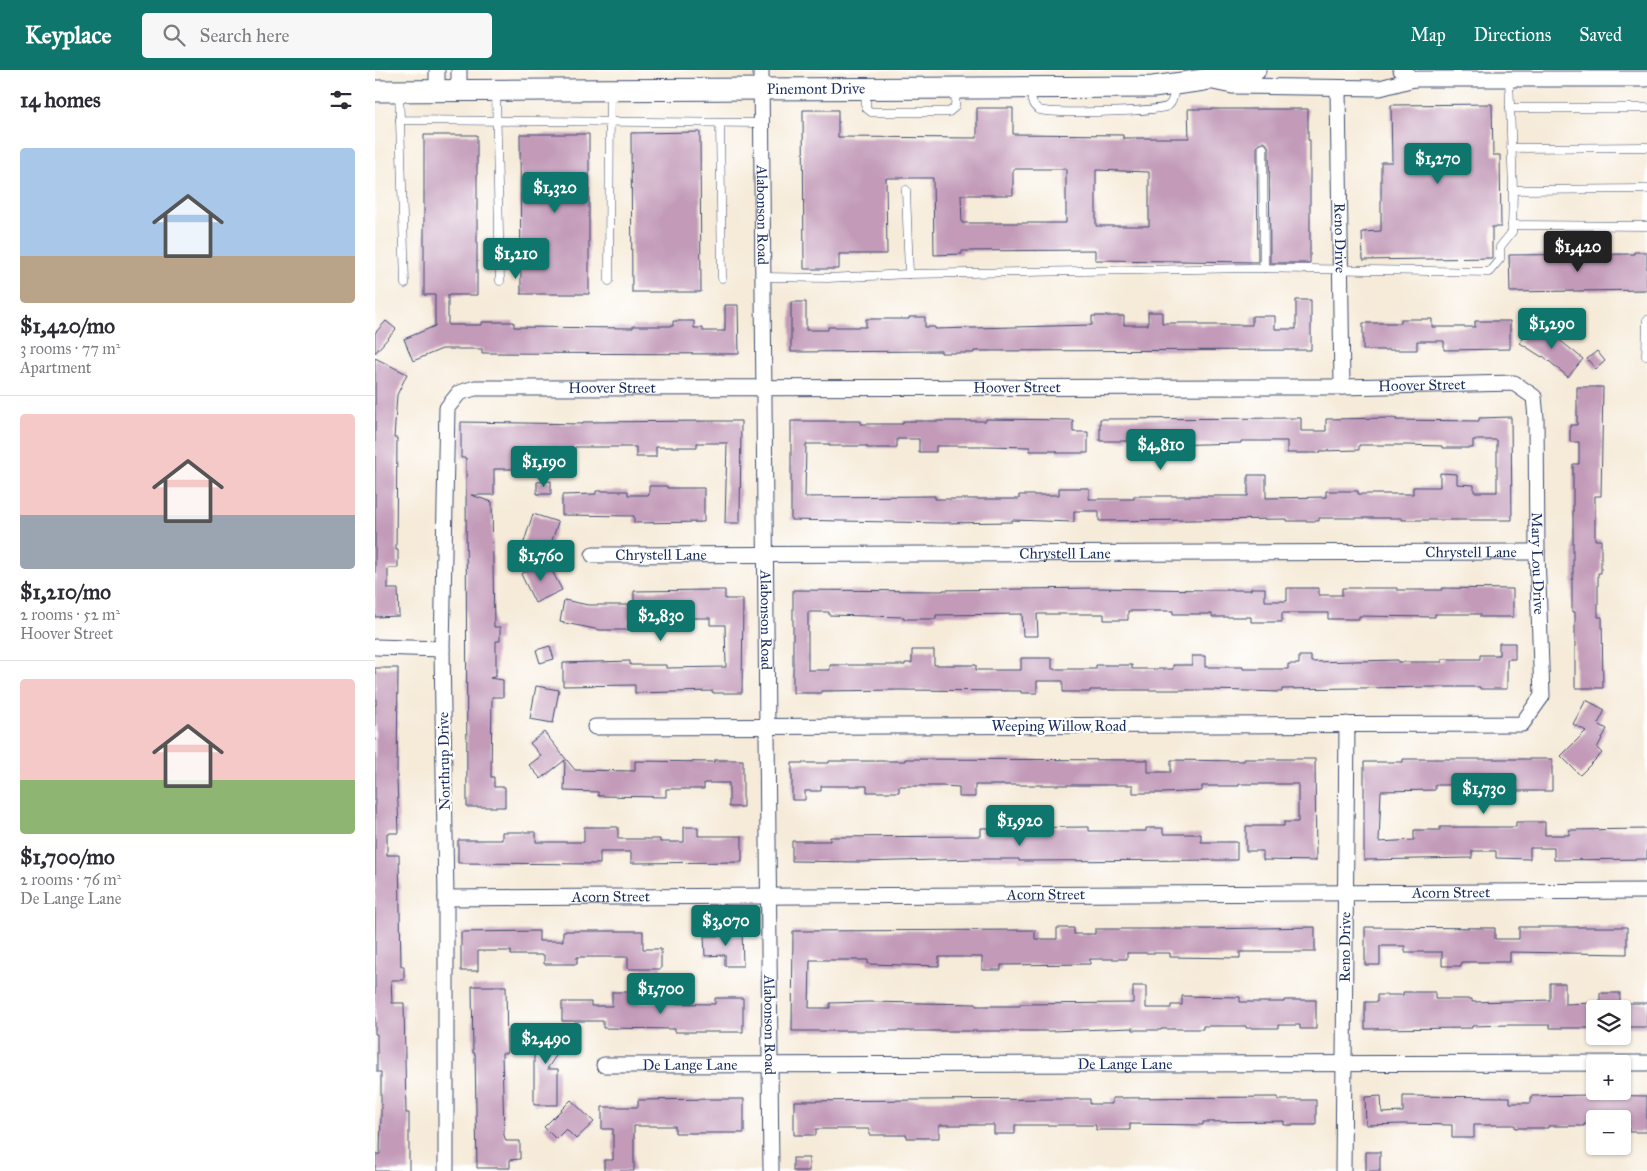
<!DOCTYPE html>
<html lang="en">
<head>
<meta charset="utf-8">
<style>
  body { margin:0; font-family:"IM FELL Great Primer",serif; background:#f7f7f7; color:#2b2b33; height:100vh; display:flex; flex-direction:column; font-size:19px; white-space:nowrap }
  * { box-sizing:border-box; margin:0 }
  p { font-size:16px; color:#7c7c81 }
  .icon { flex:none; width:28px; height:28px; fill:none; stroke:currentColor; stroke-width:2; stroke-linecap:round; stroke-linejoin:round }
  .map { position:relative; flex:1; overflow:hidden }
  .details { display:flex; flex-direction:column; background:#fff; width:375px }
  .details>* { flex:none }
  .fabs { position:absolute; left:1211px; top:930px; display:grid; gap:10px }
  .fabs a { display:grid; place-items:center; width:45px; height:45px; border-radius:5px; background:#fff; box-shadow:0 1px 4px #0004; font-size:25px }
  .price { position:absolute; translate:-50% -42px; padding:0 11px; border-radius:5px; background:#0f766e; color:#fff; font-size:16px; line-height:32px; filter:drop-shadow(0 1px 2px #0008) }
  .price::after { content:''; position:absolute; left:50%; top:30px; width:15px; height:11px; margin-left:-8px; background:inherit; clip-path:polygon(0 0,100% 0,50% 100%) }
  .price.active { background:#222; color:#fff }
  ul { padding:0; list-style:none }
  li { display:grid; align-content:center; gap:10px; height:265px; padding:0 20px }
  li+li { border-top:1px solid #e1e1e2 }
  li span { display:grid; place-items:center; height:155px; border-radius:5px; color:#555 }
  li>.icon { margin-inline-start:auto }
  span .icon { width:90px; height:90px; fill:#fffc; stroke-width:1 }
  li b { font-size:21px }
  h2 { display:flex; justify-content:space-between; align-items:center; height:60px; padding:0 20px; font-size:21px }
  header { display:flex; align-items:center; gap:30px; box-sizing:border-box; height:70px; padding:0 25px; background:#0f766e; color:#fff }
  header strong { font-size:24px }
  nav { display:flex; gap:28px; margin-inline-start:auto; font-size:18px }
  .search { width:350px; height:45px; background:#f7f7f7; display:flex; align-items:center; gap:12px; box-sizing:border-box; padding:0 18px; border-radius:5px; color:#7c7c81; font-size:19px }
  main { display:flex; flex:1; min-height:0 }
  .map>svg:first-child { display:block }
  .building { fill:#c39bb9; fill-rule:evenodd }
  .lines { fill:none; stroke-linecap:round; stroke-linejoin:round }
  .service-casing { stroke:#3c4b70; stroke-width:9 }
  .minor-casing { stroke:#3c4b70; stroke-width:17 }
  .secondary-casing { stroke:#3c4b70; stroke-width:23 }
  .service { stroke:#fff; stroke-width:8 }
  .minor { stroke:#fff; stroke-width:15 }
  .secondary { stroke:#fff; stroke-width:21 }
  .labels { text-anchor:middle; dominant-baseline:central; stroke-width:4.5; stroke-linejoin:round; paint-order:stroke }
  .street-label { font-size:15px; fill:#1b2f5e; stroke:#fff }
</style>
</head>
<body>
<header>
<strong>Keyplace</strong>
<div class="search"><svg class="icon" aria-label="search" viewBox="0 0 24 24"><circle cx="10" cy="10" r="6"/><path d="M15 15l6 6"/></svg>Search here</div>
<nav><a>Map</a><a>Directions</a><a>Saved</a></nav>
</header>
<main>
<section class="details">
<h2>14 homes<svg class="icon" aria-label="filters" viewBox="0 0 24 24"><path d="M4 7h16M4 17h16"/><circle cx="9" cy="7" r="2"/><circle cx="15" cy="17" r="2"/></svg></h2>
<ul>
<li><span style="background:linear-gradient(#a9c7e8 70%,#b9a48a 0)"><svg class="icon" aria-label="home" viewBox="0 0 24 24"><path d="M3 11l9-7 9 7M6 9v11h12V9"/></svg></span><div><b>$1,420/mo</b><p>3 rooms · 77 m²</p><p>Apartment</p></div></li>
<li><span style="background:linear-gradient(#f6c9c9 65%,#9aa5b1 0)"><svg class="icon" aria-label="home" viewBox="0 0 24 24"><path d="M3 11l9-7 9 7M6 9v11h12V9"/></svg></span><div><b>$1,210/mo</b><p>2 rooms · 52 m²</p><p>Hoover Street</p></div></li>
<li><span style="background:linear-gradient(#f6c9c9 65%,#8fb573 0)"><svg class="icon" aria-label="home" viewBox="0 0 24 24"><path d="M3 11l9-7 9 7M6 9v11h12V9"/></svg></span><div><b>$1,700/mo</b><p>2 rooms · 76 m²</p><p>De Lange Lane</p></div></li>
</ul>
</section>
<div class="map">
<svg width="1272" height="1101" viewBox="0 0 1272 1101">
  <rect width="100%" height="100%" fill="#fff"/>
  <filter id="ink" filterUnits="userSpaceOnUse"><feTurbulence type="fractalNoise" baseFrequency=".02" numOctaves="2"/><feDisplacementMap in="SourceGraphic" scale="10" xChannelSelector="R" yChannelSelector="G"/><feConvolveMatrix kernelMatrix="1 2 1 2 8 2 1 2 1" color-interpolation-filters="sRGB"/></filter>
  <filter id="wash" filterUnits="userSpaceOnUse"><feTurbulence type="fractalNoise" baseFrequency=".0096" numOctaves="4" result="noise"/><feDisplacementMap in="SourceGraphic" scale="20" xChannelSelector="R" yChannelSelector="G"/><feGaussianBlur stdDeviation="1.12" result="paint"/><feColorMatrix in="noise" values="0 0 0 0 0 0 0 0 0 0 0 0 0 0 0 0 0 1.4 0 .05"/><feComposite in="paint" operator="in"/></filter>
  <g filter="url(#wash)">
    <rect width="100%" height="100%" fill="#f6ebd9"/>
    <g id="blocks">
      <g class="building">
        <polygon points="1117,34 1118,85 1125,85 1126,157 1117,157 1117,188 988,190 987,162 1006,161 1006,92 1017,92 1016,35"/>
        <path d="M 602,38 L 638,38 L 638,64 L 748,65 L 748,68 L 814,68 L 813,39 L 933,39 L 933,70 L 935,70 L 935,193 L 895,193 L 894,78 L 891,73 L 887,72 L 883,75 L 882,78 L 883,192 L 720,190 L 720,180 L 587,181 L 587,184 L 559,185 L 558,108 L 511,108 L 512,184 L 464,184 L 464,199 L 429,199 L 428,40 L 463,40 L 463,67 L 602,68 ZM 638,99 L 691,99 L 691,153 L 587,153 L 586,125 L 638,125 ZM 721,100 L 774,102 L 774,156 L 721,156 Z"/>
        <polygon points="325,62 326,222 257,222 256,63"/>
        <polygon points="145,64 214,64 214,224 146,224"/>
        <polygon points="49,65 102,65 102,225 73,225 73,255 107,255 107,252 139,252 139,257 258,258 258,256 298,256 298,251 319,251 319,258 328,258 328,261 350,261 350,235 363,235 364,284 107,283 107,279 67,279 38,291 29,269 60,256 60,225 49,225"/>
        <polygon points="1259,182 1272,182 1272,220 1135,222 1134,185 1259,184"/>
        <polygon points="921,230 936,230 936,280 599,281 599,283 566,283 566,281 416,282 416,232 431,232 431,260 453,260 453,257 491,257 491,249 534,249 534,247 550,247 550,257 560,257 560,259 717,255 717,246 749,246 749,255 773,255 773,242 787,242 787,253 824,253 824,255 877,255 877,246 900,246 900,259 921,259"/>
        <polygon points="1026,249 1057,249 1057,257 1100,257 1100,251 1135,251 1135,279 1069,280 1069,271 1042,271 1042,280 988,280 988,253 1026,253"/>
        <polygon points="11,251 21,259 0,283 0,263"/>
        <polygon points="1157,254 1187,272 1208,289 1193,307 1168,286 1167,287 1145,273"/>
        <polygon points="1222,281 1230,291 1221,299 1212,289"/>
        <polygon points="0,288 32,304 22,325 19,368 22,368 21,480 23,480 23,498 13,498 13,519 23,519 24,546 0,547"/>
        <polygon points="1202,317 1228,317 1226,426 1220,426 1220,470 1226,470 1226,503 1223,503 1223,547 1227,547 1228,618 1200,618 1200,542 1197,542 1197,509 1198,509 1198,394 1204,394 1204,372 1195,372 1195,355 1202,355"/>
        <polygon points="1136,347 1137,450 1027,450 1027,448 944,448 944,451 912,451 912,449 724,451 724,441 699,441 699,452 637,450 637,452 567,453 416,450 416,351 486,351 486,354 528,354 528,351 611,351 611,349 698,350 698,362 713,362 713,383 682,383 682,381 655,381 655,377 611,376 561,376 561,382 544,382 544,369 522,369 522,378 492,378 492,376 454,376 454,374 431,374 430,427 560,426 560,429 644,429 644,425 684,425 684,418 714,418 714,429 759,429 759,426 873,426 873,405 891,405 891,428 951,427 951,421 983,421 983,424 1038,424 1038,417 1065,417 1065,403 1082,404 1082,414 1099,415 1099,422 1122,422 1122,370 1098,370 1098,378 1067,378 1067,376 1032,375 984,375 984,380 945,381 945,383 912,383 912,371 866,371 866,373 792,375 792,382 775,382 775,367 753,367 753,371 725,371 725,349 926,348 926,361 951,361 951,349 1021,348 1021,350 1104,351 1104,348"/>
        <polygon points="338,351 366,351 365,453 350,453 352,373 322,373 322,377 281,377 281,387 261,387 261,377 200,377 200,381 147,381 147,385 139,385 139,399 119,399 119,425 96,425 117,432 119,557 125,557 125,571 121,571 121,606 115,608 128,610 128,627 117,627 116,707 119,707 119,717 130,717 130,737 92,737 91,388 86,388 86,352 208,354 208,352"/>
        <polygon points="176,411 176,424 162,424 162,412"/>
        <polygon points="274,416 292,416 292,418 329,418 329,452 259,453 259,446 187,445 187,425 221,424 221,421 253,421 253,425 274,425"/>
        <polygon points="158,444 183,452 173,483 148,475"/>
        <polygon points="172,491 187,520 160,533 146,504"/>
        <polygon points="721,518 830,520 876,520 876,518 890,518 890,531 912,531 912,518 944,518 944,525 967,525 967,518 1022,518 1022,520 1067,520 1067,518 1138,519 1138,547 1105,547 1105,544 1060,544 1060,547 984,546 984,549 953,549 953,543 907,543 907,552 876,552 876,547 837,547 837,544 798,544 798,541 753,541 753,550 729,550 729,544 662,544 663,566 648,566 647,544 561,545 561,549 529,549 529,547 454,545 454,542 433,542 433,600 455,600 455,595 530,595 530,593 537,593 537,580 559,580 559,595 601,595 601,600 646,600 646,588 677,588 677,599 721,599 721,595 757,595 757,599 798,599 798,595 817,595 817,586 830,586 830,597 868,597 868,599 913,599 913,594 924,594 924,586 936,586 936,592 1023,590 1023,592 1067,592 1067,589 1105,589 1105,585 1124,585 1124,573 1140,573 1140,589 1132,589 1132,619 1105,619 1105,617 1060,617 907,619 907,622 837,620 715,620 715,622 688,622 688,611 662,611 662,623 646,623 646,621 524,620 446,621 446,623 418,623 418,520 568,521 568,520"/>
        <polygon points="335,520 350,520 350,529 368,529 367,623 338,623 338,621 260,623 260,615 188,616 188,593 255,591 255,595 291,595 291,598 351,597 350,555 335,555 335,548 253,548 253,560 225,560 185,552 189,530 213,535 259,535 259,521"/>
        <polygon points="175,576 179,589 165,593 161,580"/>
        <polygon points="0,598 23,598 22,709 24,763 12,763 12,785 24,785 26,896 29,896 29,910 16,910 17,933 29,933 31,1043 34,1043 34,1101 0,1101 0,1084 5,1084 6,1043 6,1002 2,1002 2,964 0,964 0,635 1,635"/>
        <polygon points="161,616 184,620 178,653 155,649"/>
        <polygon points="1211,630 1230,640 1223,654 1232,659 1222,678 1227,683 1205,705 1186,686 1211,661 1198,654"/>
        <polygon points="169,662 200,700 260,701 260,691 339,692 339,690 368,690 368,737 354,737 354,713 329,713 329,719 291,719 291,727 223,726 223,722 189,721 190,690 166,709 154,695 166,686 155,673"/>
        <polygon points="530,689 773,690 773,702 796,702 796,690 869,691 869,689 940,689 941,791 888,790 888,781 871,781 871,756 909,756 909,752 923,752 923,714 864,714 864,716 827,716 827,721 788,723 758,723 758,715 600,715 600,727 584,727 584,717 568,716 524,716 524,722 492,722 492,716 446,716 446,721 430,721 430,730 417,730 417,693 454,693 454,691 530,691"/>
        <polygon points="1028,689 1177,689 1177,721 1142,721 1142,718 1102,718 1102,715 1060,715 1060,720 1006,721 1004,772 1039,770 1039,760 1065,760 1065,757 1141,757 1141,752 1170,752 1170,765 1194,765 1194,760 1272,759 1272,789 1179,790 1179,778 1155,778 1155,789 1121,788 1121,781 1097,781 1097,788 989,790 989,692 1028,692"/>
        <polygon points="209,757 243,757 243,769 285,769 285,772 309,772 309,757 323,757 323,766 367,766 367,792 256,793 256,782 225,782 225,794 83,793 83,770 127,770 127,762 161,762 161,772 209,772"/>
        <polygon points="714,757 714,761 771,761 771,758 788,758 788,764 826,764 826,772 862,772 862,790 644,791 644,789 600,789 485,792 417,791 417,771 455,771 455,767 606,766 606,758"/>
        <polygon points="940,857 940,882 865,882 865,888 795,887 795,883 752,883 752,889 715,889 715,894 626,895 626,900 607,900 607,887 564,887 564,896 493,894 493,890 435,890 434,938 455,938 455,933 494,932 601,934 601,936 645,936 645,934 758,933 758,916 771,916 771,938 796,938 796,935 807,935 807,926 865,927 865,932 909,932 909,930 941,930 941,959 925,959 925,955 903,955 903,958 871,958 871,956 828,956 828,959 786,959 786,960 758,960 758,958 677,961 417,961 418,861 660,860 660,869 682,869 682,858 699,858 699,864 720,864 720,859 833,859"/>
        <polygon points="990,857 1120,858 1120,869 1144,869 1144,857 1252,857 1252,884 1135,882 1135,892 1086,892 1086,896 1067,896 1067,882 1030,882 1030,876 1005,876 1005,895 990,895"/>
        <polygon points="367,860 368,896 350,896 350,885 330,886 329,866 351,866 351,861"/>
        <polygon points="164,861 164,871 188,871 188,861 268,861 268,879 286,879 286,899 253,899 253,887 202,887 202,894 169,894 169,885 136,885 136,881 103,881 103,901 86,901 86,862"/>
        <polygon points="1175,913 1190,913 1190,934 1220,933 1220,958 1175,958 1175,955 1132,955 1097,956 1097,958 990,959 990,932 1002,932 1002,925 1028,925 1028,922 1060,922 1060,929 1097,929 1097,932 1175,930"/>
        <polygon points="97,916 131,916 132,983 127,983 129,1065 131,1071 145,1071 145,1089 135,1090 135,1098 102,1098 100,983 98,983"/>
        <polygon points="237,922 258,922 258,933 340,934 340,928 368,928 368,962 300,962 300,959 228,958 228,951 187,951 187,932 216,932 216,936 237,936"/>
        <rect x="1225" y="923" width="20" height="16"/>
        <rect x="1251" y="933" width="21" height="24"/>
        <polygon points="171,953 193,968 172,999 183,999 183,1035 159,1035 159,984 153,980"/>
        <polygon points="1214,1025 1272,1026 1272,1062 1254,1062 1254,1049 1220,1049 1220,1054 1209,1054 1209,1056 1173,1056 1173,1058 1140,1058 1140,1055 1099,1055 1099,1068 1077,1068 1077,1055 1028,1054 991,1055 990,1027 1006,1026 1007,1043 1028,1042 1028,1026 1135,1027 1135,1033 1156,1033 1156,1026"/>
        <polygon points="903,1027 903,1030 941,1030 941,1055 909,1055 909,1051 828,1052 828,1055 755,1054 755,1060 721,1060 721,1055 640,1055 640,1064 619,1064 619,1055 564,1055 564,1068 532,1068 532,1065 494,1065 494,1059 441,1059 441,1065 419,1065 419,1031 678,1029 715,1029 715,1034 737,1034 737,1028"/>
        <polygon points="338,1029 369,1029 369,1063 300,1063 300,1056 259,1056 259,1101 229,1101 229,1090 238,1090 238,1059 227,1059 227,1037 263,1037 263,1030"/>
        <polygon points="196,1030 219,1052 201,1069 191,1059 181,1069 169,1057"/>
        <rect x="991" y="1082" width="14" height="19"/>
        <rect x="418" y="1088" width="16" height="13"/>
      </g>
    </g>
  </g>
  <g filter="url(#ink)">
    <use href="#blocks" fill-opacity="0" stroke="#3c4b70" stroke-width="1"/>
    <g class="lines">
      <g class="service-casing">
        <g id="service">
          <polyline points="1134,8 1138,120 1272,119"/>
          <polyline points="491,20 491,38 496,42 574,42 580,37 581,20"/>
          <path d="M 656,20 C 656,28 656,36 665,40 C 676,44 784,42 793,36 C 799,32 799,21 800,15"/>
          <polyline points="24,23 25,50 386,53"/>
          <polyline points="121,23 125,211"/>
          <polyline points="1135,38 1272,38"/>
          <polyline points="25,50 30,214"/>
          <polyline points="345,53 347,208"/>
          <polyline points="888,78 889,198"/>
          <polyline points="1136,78 1272,77"/>
          <polyline points="531,120 534,204"/>
          <polyline points="1137,155 1272,156"/>
          <polyline points="388,207 453,208 534,204 876,198 1114,202 1125,189 1125,177 1137,162 1138,120"/>
          <polyline points="234,211 235,21"/>
          <polyline points="1271,286 1272,250"/>
        </g>
      </g>
      <g class="minor-casing">
        <g id="minor">
          <polyline points="62,0 62,21"/>
          <polyline points="84,0 84,21"/>
          <path id="s1" d="M 386,0 L 396,1101"/>
          <polyline points="1026,0 1039,9 1272,9"/>
          <polyline points="838,12 857,16 1005,18 1039,9"/>
          <path id="s2" d="M 963,18 L 967,317"/>
          <path id="s3" d="M 218,485 L 1162,482"/>
          <polyline points="0,577 67,579"/>
          <path id="s4" d="M 71,828 C 471,824 872,825 1272,821"/>
          <path id="s5" d="M 229,995 L 1272,993"/>
          <path id="s6" d="M 71,1101 L 71,828 L 67,579 L 72,338 L 84,323 L 100,318 L 967,317 L 1139,313 L 1159,327 L 1161,348 L 1162,482 L 1167,626 L 1147,654 L 220,657"/>
          <path id="s7" d="M 968,1101 L 972,654"/>
        </g>
      </g>
      <g class="secondary-casing">
        <g id="secondary">
          <path id="s8" d="M 0,21 L 778,17 L 829,10 L 880,0"/>
        </g>
      </g>
      <use href="#service" class="service"/>
      <use href="#minor" class="minor"/>
      <use href="#secondary" class="secondary"/>
    </g>
  </g>
  <g class="labels">
    <g class="street-label">
      <text stroke="none"><textPath href="#s8" startOffset="441">Pinemont Drive</textPath></text>
      <text stroke="none"><textPath href="#s1" startOffset="145">Alabonson Road</textPath></text>
      <text stroke="none"><textPath href="#s2" startOffset="150">Reno Drive</textPath></text>
      <text stroke="none"><textPath href="#s6" startOffset="1746">Hoover Street</textPath></text>
      <text stroke="none"><textPath href="#s6" startOffset="1341">Hoover Street</textPath></text>
      <text stroke="none"><textPath href="#s6" startOffset="936">Hoover Street</textPath></text>
      <text stroke="none"><textPath href="#s3" startOffset="878">Chrystell Lane</textPath></text>
      <text stroke="none"><textPath href="#s3" startOffset="472">Chrystell Lane</textPath></text>
      <text stroke="none"><textPath href="#s3" startOffset="68">Chrystell Lane</textPath></text>
      <text stroke="none"><textPath href="#s6" startOffset="2029">Mary Lou Drive</textPath></text>
      <text stroke="none"><textPath href="#s1" startOffset="550">Alabonson Road</textPath></text>
      <text x="684" y="656">Weeping Willow Road</text>
      <text transform="translate(69 691) rotate(-91)">Northrup Drive</text>
      <text stroke="none"><textPath href="#s4" startOffset="1005">Acorn Street</textPath></text>
      <text stroke="none"><textPath href="#s4" startOffset="600">Acorn Street</textPath></text>
      <text stroke="none"><textPath href="#s4" startOffset="165">Acorn Street</textPath></text>
      <text stroke="none"><textPath href="#s7" startOffset="224">Reno Drive</textPath></text>
      <text stroke="none"><textPath href="#s1" startOffset="955">Alabonson Road</textPath></text>
      <text stroke="none"><textPath href="#s5" startOffset="521">De Lange Lane</textPath></text>
      <text stroke="none"><textPath href="#s5" startOffset="86">De Lange Lane</textPath></text>
    </g>
  </g>
</svg>
<div class="fabs">
<a><svg class="icon" aria-label="layers" viewBox="0 0 24 24"><path d="M12 4l9 5-9 5-9-5zM3 14l9 5 9-5"/></svg></a>
<a>+</a>
<a>−</a>
</div>
<b class="price" style="left:1063px;top:115px">$1,270</b>
<b class="price" style="left:180px;top:144px">$1,320</b>
<b class="price active" style="left:1203px;top:203px">$1,420</b>
<b class="price" style="left:141px;top:210px">$1,210</b>
<b class="price" style="left:1177px;top:280px">$1,290</b>
<b class="price" style="left:786px;top:401px">$4,810</b>
<b class="price" style="left:169px;top:418px">$1,190</b>
<b class="price" style="left:166px;top:512px">$1,760</b>
<b class="price" style="left:286px;top:572px">$2,830</b>
<b class="price" style="left:1109px;top:745px">$1,730</b>
<b class="price" style="left:645px;top:777px">$1,920</b>
<b class="price" style="left:351px;top:877px">$3,070</b>
<b class="price" style="left:286px;top:945px">$1,700</b>
<b class="price" style="left:171px;top:995px">$2,490</b>
</div>
</main>
</body>
</html>
